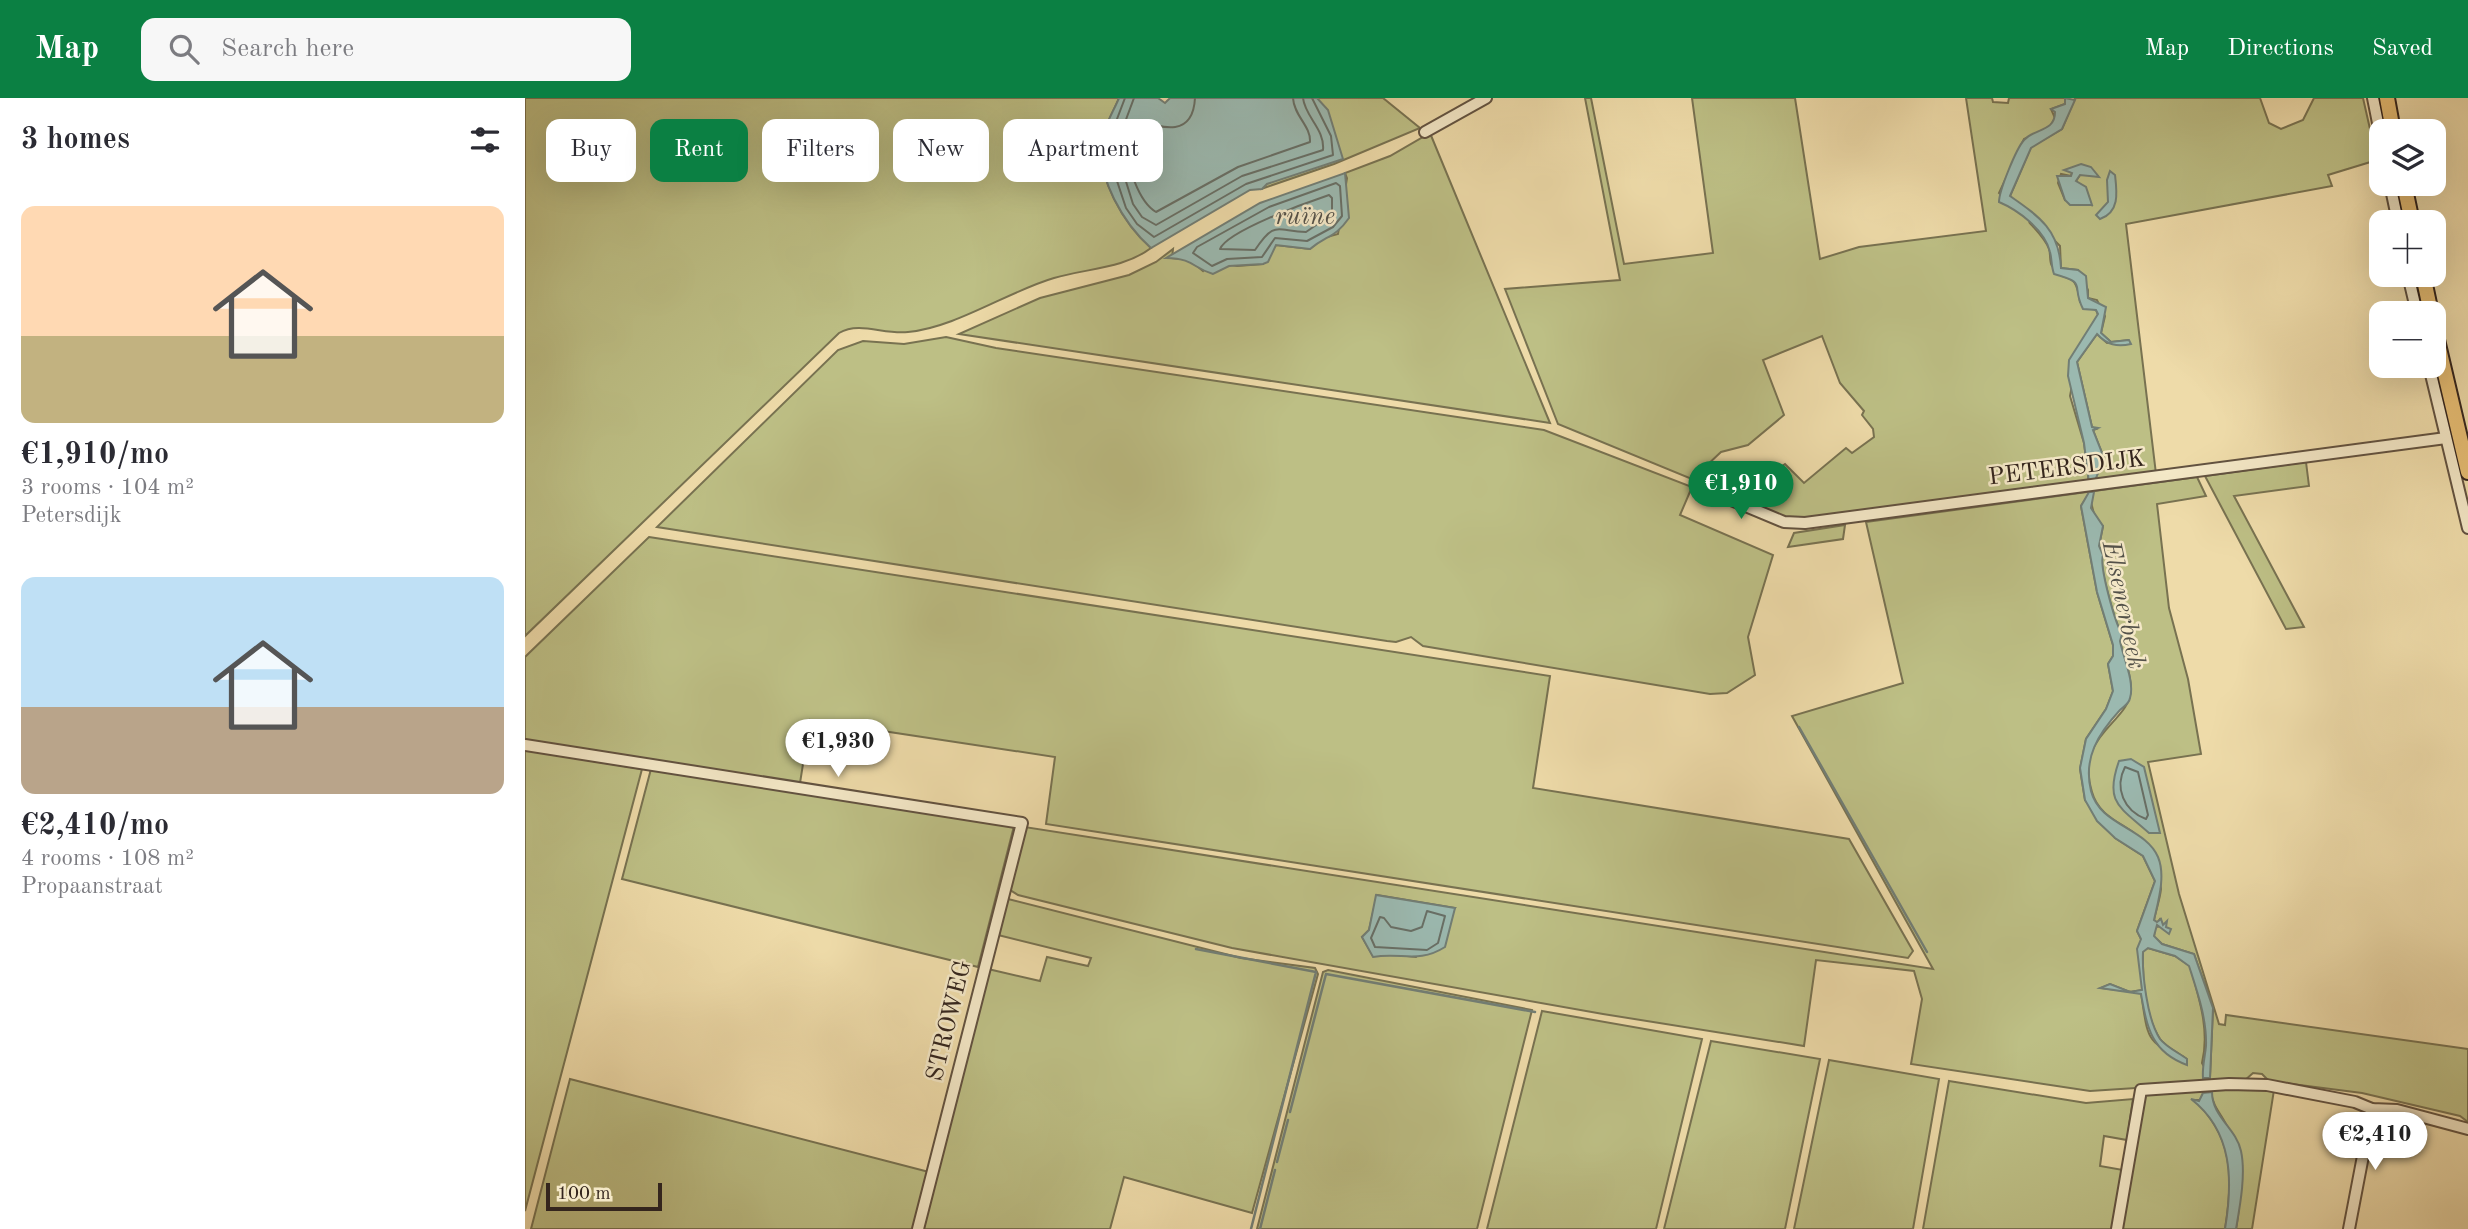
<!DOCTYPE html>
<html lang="en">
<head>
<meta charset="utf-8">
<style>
  body { margin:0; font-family:"Old Standard TT",serif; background:#f7f7f7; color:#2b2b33; height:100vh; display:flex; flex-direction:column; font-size:26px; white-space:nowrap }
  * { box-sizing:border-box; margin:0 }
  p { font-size:23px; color:#7c7c81 }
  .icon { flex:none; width:38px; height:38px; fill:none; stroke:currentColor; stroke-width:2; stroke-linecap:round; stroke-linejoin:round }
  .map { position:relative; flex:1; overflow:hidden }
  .drawer { display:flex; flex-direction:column; background:#fff; width:525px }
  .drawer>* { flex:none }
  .banner { position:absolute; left:21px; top:21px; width:665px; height:63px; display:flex; gap:14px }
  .controls { position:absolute; left:1844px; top:21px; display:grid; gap:14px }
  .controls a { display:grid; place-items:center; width:77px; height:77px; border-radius:14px; background:#fff; box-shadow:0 7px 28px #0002; font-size:35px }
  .scale { position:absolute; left:21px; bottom:18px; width:116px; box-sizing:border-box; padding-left:7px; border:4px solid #34251d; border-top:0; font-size:19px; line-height:24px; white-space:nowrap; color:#34251d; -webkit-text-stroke:5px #f4e8c7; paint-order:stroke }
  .price { position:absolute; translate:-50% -60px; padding:0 16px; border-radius:24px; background:#fff; color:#222; font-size:23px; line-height:46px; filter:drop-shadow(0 2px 4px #0008) }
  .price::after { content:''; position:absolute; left:50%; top:42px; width:21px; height:16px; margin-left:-10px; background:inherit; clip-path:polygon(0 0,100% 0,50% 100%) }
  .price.selected { background:#0b8043; color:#fff }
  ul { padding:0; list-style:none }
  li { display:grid; align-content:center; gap:14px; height:371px; padding:0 21px }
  li span { display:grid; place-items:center; height:217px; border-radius:14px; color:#555 }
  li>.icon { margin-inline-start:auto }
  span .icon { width:126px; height:126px; fill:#fffc; stroke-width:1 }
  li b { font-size:30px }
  h2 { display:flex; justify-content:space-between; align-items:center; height:84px; padding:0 21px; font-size:30px }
  .tag { padding:0 24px; border-radius:14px; background:#fff; box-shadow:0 7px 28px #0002; font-size:24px; line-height:63px }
  .tag.selected { background:#0b8043; color:#fff }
  header { display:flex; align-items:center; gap:42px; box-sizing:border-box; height:98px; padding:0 35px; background:#0b8043; color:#fff }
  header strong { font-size:33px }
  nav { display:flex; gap:38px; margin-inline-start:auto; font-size:24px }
  .search { width:490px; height:63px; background:#f7f7f7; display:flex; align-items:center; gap:18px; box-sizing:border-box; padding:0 24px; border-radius:14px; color:#7c7c81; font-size:26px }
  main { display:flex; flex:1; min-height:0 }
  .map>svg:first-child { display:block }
  .green { fill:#bdbf85; stroke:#787251; stroke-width:2; fill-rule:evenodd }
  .water { fill:#9bb9b0; stroke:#727e75; stroke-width:2 }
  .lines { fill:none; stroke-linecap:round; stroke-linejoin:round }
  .shore { stroke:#686f66; stroke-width:2 }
  .stream { stroke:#727e75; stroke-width:2.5 }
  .minor-casing { stroke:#625240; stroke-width:14 }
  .major-casing { stroke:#34251d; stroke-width:18 }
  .minor { stroke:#f4e8c7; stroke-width:10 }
  .major { stroke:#e7be74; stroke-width:14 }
  .labels { text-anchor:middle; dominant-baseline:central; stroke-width:5; stroke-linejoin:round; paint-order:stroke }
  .street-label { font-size:24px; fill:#34251d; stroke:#f4e8c7 }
  .water-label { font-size:26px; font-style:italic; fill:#535149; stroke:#f4e8c7 }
</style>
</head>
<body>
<header>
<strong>Map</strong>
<div class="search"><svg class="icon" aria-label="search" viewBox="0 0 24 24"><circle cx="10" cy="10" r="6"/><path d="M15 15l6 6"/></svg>Search here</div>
<nav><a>Map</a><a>Directions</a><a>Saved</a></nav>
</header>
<main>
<section class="drawer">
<h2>3 homes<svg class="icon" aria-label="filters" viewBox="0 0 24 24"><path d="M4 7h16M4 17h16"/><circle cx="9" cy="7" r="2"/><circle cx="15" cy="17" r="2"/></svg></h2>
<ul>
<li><span style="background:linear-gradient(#ffd9b3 60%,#c2b280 0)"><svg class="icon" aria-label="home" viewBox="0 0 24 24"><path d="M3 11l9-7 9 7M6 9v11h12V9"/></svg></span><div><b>€1,910/mo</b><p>3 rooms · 104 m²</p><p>Petersdijk</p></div></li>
<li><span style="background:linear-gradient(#bfe0f5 60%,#b9a48a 0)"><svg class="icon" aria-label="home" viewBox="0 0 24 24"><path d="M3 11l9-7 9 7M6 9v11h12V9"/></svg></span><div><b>€2,410/mo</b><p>4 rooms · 108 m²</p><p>Propaanstraat</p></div></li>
</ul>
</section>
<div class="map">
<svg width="1943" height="1131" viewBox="0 0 1943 1131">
  <rect width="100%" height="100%" fill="#eedba9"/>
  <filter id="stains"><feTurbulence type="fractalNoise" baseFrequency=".00286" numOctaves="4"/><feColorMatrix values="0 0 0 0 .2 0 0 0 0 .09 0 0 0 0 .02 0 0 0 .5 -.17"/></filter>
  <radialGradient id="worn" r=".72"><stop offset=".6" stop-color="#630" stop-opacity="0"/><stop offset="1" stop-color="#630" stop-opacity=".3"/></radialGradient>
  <g class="green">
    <path d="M 0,0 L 594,0 C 589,13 580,27 577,40 C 570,79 600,127 626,150 C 598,171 563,170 529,180 C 484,193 430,230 383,234 C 359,237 335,223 314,235 L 0,538 Z"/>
    <polygon points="650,0 858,0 895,30 809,66 736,91"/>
    <path d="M 1060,0 L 1066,0 L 1099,166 L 1188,155 L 1167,0 L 1270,0 L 1295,161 L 1334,149 L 1461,133 L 1441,0 L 1467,0 L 1468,4 L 1483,5 L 1484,0 L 1540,0 L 1540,6 L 1526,11 L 1530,20 L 1524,30 L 1499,41 L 1474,95 L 1508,126 L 1504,124 C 1511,132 1521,142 1524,151 C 1526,157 1524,163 1527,168 C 1540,189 1550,168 1555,204 L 1571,212 L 1573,217 L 1555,246 L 1545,298 L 1559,345 L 1564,385 L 1270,422 L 1215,404 L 1224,384 L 1238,367 L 1246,376 L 1260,366 L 1279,385 L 1321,350 L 1327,355 L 1349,339 L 1348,331 L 1337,317 L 1339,313 L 1315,285 L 1297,238 L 1238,262 L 1259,317 L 1223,347 L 1196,354 L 1180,369 L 1174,384 L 1033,326 L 980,191 L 1095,182 Z"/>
    <path d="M 1550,0 L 1735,0 L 1744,25 L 1756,31 L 1778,22 L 1789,0 L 1838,0 L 1852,62 L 1803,77 L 1807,88 L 1601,126 L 1631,376 L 1569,384 L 1579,360 L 1568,332 L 1571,331 L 1567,329 L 1552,264 L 1572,236 L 1582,245 L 1604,242 L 1586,244 L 1576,235 L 1580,218 L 1572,202 L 1563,200 L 1563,192 L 1553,172 L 1536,170 L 1535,148 L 1485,98 L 1506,49 L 1537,31 ZM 1547,75 L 1573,77 L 1555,77 L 1551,83 L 1566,107 L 1540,102 L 1533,85 L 1536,76 L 1546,78 Z"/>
    <polygon points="905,35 1025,325 434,236 515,200 604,177 631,164 648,151 647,160 665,162 678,173 686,163 712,168 738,166 751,147 785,151 798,140 813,136 822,80 820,75 865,58"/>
    <polygon points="421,239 471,250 1019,332 1167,389 1155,417 1248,457 1223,539 1230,577 1202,595 1185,596 898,548 886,539 871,544 862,543 132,429 313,252 338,243 379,246"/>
    <polygon points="1781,364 1784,388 1709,398 1779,529 1761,531 1680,378"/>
    <path d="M 1672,379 L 1681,398 L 1632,406 L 1644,510 L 1663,581 L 1676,656 L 1623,664 L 1654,796 L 1694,926 L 1700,927 L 1701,917 L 1943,951 L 1943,1024 L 1935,1018 L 1837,995 L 1744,983 L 1737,976 L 1728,975 L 1719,983 L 1565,993 L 1386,966 L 1397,901 L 1389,873 L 1291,862 L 1279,948 L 1078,916 L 707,850 L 493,797 L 482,790 L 500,729 L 1408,871 L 1267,618 L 1378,585 L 1341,424 ZM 1564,396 L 1570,420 L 1578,428 L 1574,448 L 1577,457 C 1574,468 1590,525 1597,536 L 1595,543 C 1598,557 1606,575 1606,590 C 1606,626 1549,634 1567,694 C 1573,716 1592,723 1608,734 C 1614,738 1636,785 1636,791 C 1635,801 1631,812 1629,822 L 1632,825 L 1635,821 L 1639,828 L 1630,829 L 1629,839 L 1637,846 L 1669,856 L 1688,910 L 1685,979 L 1677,965 C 1685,932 1674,900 1665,868 L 1650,858 L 1623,850 L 1618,853 C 1617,879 1620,918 1635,941 C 1641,949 1654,955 1662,961 C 1619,946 1623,938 1616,895 L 1576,890 L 1585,886 L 1605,894 L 1617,892 L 1616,841 L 1612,833 L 1630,783 L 1618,758 L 1590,740 L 1560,702 L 1555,671 L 1561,641 L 1581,611 L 1588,593 L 1583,566 L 1588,558 L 1588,547 L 1572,494 L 1556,408 ZM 852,797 L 930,810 L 891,859 L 863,856 L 848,858 L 837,839 L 844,832 Z"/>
    <polygon points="1320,427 1318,441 1263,449 1269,435"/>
    <polygon points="124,439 1025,578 1008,690 1324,741 1388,853 1383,860 521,726 530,659 285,622 275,685 0,644 0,559"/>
    <polygon points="0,652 117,671 0,1113"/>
    <polygon points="126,671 489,728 453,869 97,781"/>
    <polygon points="483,801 716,860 790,870 793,876 727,1115 599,1079 585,1131 396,1131 463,871 515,883 522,859 563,868 566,860 473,837"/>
    <polygon points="803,872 1007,912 952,1131 732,1131 798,874"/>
    <polygon points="1017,913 1177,941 1131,1131 962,1131"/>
    <polygon points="1186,943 1295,961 1260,1131 1139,1131"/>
    <polygon points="1304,962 1414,981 1388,1131 1269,1131"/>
    <polygon points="45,981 404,1074 389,1131 6,1131"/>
    <polygon points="1424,983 1561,1005 1608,1001 1602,1042 1579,1038 1575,1068 1598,1072 1588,1131 1398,1131"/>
    <path d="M 1703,989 L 1749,992 L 1727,1131 L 1711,1131 C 1717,1098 1716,1065 1704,1033 C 1699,1018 1688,1011 1686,994 L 1678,995 L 1676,1002 L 1669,1002 C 1709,1039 1708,1081 1700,1131 L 1595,1131 L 1620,996 Z"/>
  </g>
  <g class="water">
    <path d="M 594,0 L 633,0 L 640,5 L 645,0 L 792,0 L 803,12 L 818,61 L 742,86 L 737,91 L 725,92 L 626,150 C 600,127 570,79 577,40 C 580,27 589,12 594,0 Z"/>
    <path d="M 1540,0 L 1550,2 L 1537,31 L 1506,50 L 1485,98 C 1515,119 1534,132 1536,170 L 1553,172 L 1561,178 L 1563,200 L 1581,209 L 1576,235 L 1586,244 L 1604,242 L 1606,246 C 1592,249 1582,247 1572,236 L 1552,264 L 1567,329 L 1573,330 L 1568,332 L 1579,360 L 1569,385 L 1564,385 L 1559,345 L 1543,278 L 1544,262 L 1573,216 L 1571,212 L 1558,211 C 1545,185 1564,186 1529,176 C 1526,168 1527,161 1525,154 C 1520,132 1493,112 1474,104 C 1474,93 1491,51 1499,42 C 1510,30 1530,34 1530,14 L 1526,11 L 1540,6 Z"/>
    <polygon points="1556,66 1566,69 1574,79 1555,77 1551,83 1561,89 1567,107 1545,107 1540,102 1532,78 1546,78 1547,75 1539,72"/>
    <path d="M 1585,73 L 1590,77 C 1592,94 1595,114 1575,121 L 1571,117 L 1583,104 L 1582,82 Z"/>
    <path d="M 820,75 L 824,120 C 810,140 802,137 785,151 L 751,147 L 743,164 L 738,166 L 704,168 L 688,176 C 665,169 671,161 641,160 L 735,105 Z"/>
    <path d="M 1564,394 L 1569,394 L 1566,410 L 1578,428 L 1574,448 L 1578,457 C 1574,468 1590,525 1597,536 L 1595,543 C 1598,559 1610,584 1605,600 C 1604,606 1599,608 1595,612 C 1573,636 1558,660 1566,693 C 1575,728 1620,729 1633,759 C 1641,778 1633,804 1629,822 L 1632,824 L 1636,821 L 1638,827 L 1642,823 L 1641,829 L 1646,831 L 1644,836 L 1632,827 L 1629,838 L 1637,846 L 1669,856 L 1688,910 L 1685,980 L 1678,980 C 1677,969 1680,959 1681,948 C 1682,921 1672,893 1664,868 L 1650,858 L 1623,850 L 1618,854 C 1617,876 1622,921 1635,941 C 1641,949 1654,955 1662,961 L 1662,967 C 1626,954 1622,929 1616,896 L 1575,890 L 1585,886 L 1605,894 L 1617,892 L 1612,851 L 1616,841 L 1612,833 L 1630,783 L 1618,758 L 1590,740 L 1572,723 L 1560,702 L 1555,670 L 1561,641 L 1581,611 L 1588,593 L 1583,566 L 1588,558 L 1588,547 L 1572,494 L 1556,408 Z"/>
    <path d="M 1606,661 L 1619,669 L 1635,735 L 1624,735 C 1595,709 1579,705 1594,663 Z"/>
    <path d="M 851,797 L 930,810 L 920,849 C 893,866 877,854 848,859 L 837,839 L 844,832 Z"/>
    <path d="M 1687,994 C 1687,1019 1711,1030 1716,1053 C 1721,1076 1715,1108 1711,1131 L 1700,1131 C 1708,1083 1708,1033 1666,1001 L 1674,1003 L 1678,995 Z"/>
  </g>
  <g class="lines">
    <g class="shore">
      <polyline points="600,0 584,42 584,59 601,110 612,126 629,139 721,86 808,57 806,38 787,0"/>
      <path d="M 609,0 L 593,43 L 593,58 L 608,106 L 617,119 L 631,127 L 717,78 L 798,52 C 800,31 780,19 778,0"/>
      <path d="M 670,0 C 668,39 638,31 614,22 C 610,29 604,39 603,48 C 601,67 614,104 631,114 L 713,69 L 785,44 C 786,28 769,18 768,0"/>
      <polygon points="811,85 815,88 817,118 808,129 782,143 750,140 737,159 702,161 687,168 668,155 672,149 744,109"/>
      <path d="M 804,97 L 807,100 L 807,116 L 781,134 C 751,133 750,122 730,152 L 695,151 C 702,133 783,104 804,97 Z"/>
      <path d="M 1600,669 L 1613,674 L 1623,717 L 1621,721 C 1599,713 1589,690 1600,669 Z"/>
      <polygon points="902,813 920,818 913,845 902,852 850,849 846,840 855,819 859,820 866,829 886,833 897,829"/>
    </g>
    <g class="stream">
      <polyline points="1274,629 1402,854"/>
      <polyline points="671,851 791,874 726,1131"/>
      <polyline points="765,1014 801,876 1010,914"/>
      <polyline points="752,1064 763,1022"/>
      <polyline points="735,1131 750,1072"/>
    </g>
    <g class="minor-casing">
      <g id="minor">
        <polyline points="1848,0 1857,45"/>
        <polyline points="900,34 961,0"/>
        <polyline points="1865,86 1873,124"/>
        <polyline points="1883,177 1892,215"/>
        <polyline points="1904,268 1943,430"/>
        <polyline points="1175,389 1259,424 1280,425 1921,340"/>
        <polyline points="0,647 497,725 393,1131"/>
        <polyline points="1592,1131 1616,992 1704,986 1742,987 1830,1004 1847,1011 1872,1012 1943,1031"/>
        <polyline points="1824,1131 1847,1011"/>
      </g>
    </g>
    <g class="major-casing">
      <g id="major">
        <polyline points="1862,0 1868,33"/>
        <polyline points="1879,86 1887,124"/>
        <polyline points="1898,177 1906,215"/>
        <polyline points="1909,229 1943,374"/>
      </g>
    </g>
    <use href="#minor" class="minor"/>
    <use href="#major" class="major"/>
  </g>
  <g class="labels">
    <g class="street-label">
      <text transform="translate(1542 371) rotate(-7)">PETERSDIJK</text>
      <text transform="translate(425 923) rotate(-76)">STROWEG</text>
    </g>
    <g class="water-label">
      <text x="780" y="119">ruïne</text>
      <text transform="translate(1598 507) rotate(78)">Elsenerbeek</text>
    </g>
  </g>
  <rect width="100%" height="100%" filter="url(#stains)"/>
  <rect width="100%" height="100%" fill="url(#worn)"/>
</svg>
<div class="controls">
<a><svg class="icon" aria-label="layers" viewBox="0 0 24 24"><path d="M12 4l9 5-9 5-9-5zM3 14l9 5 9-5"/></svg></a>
<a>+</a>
<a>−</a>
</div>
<div class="scale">100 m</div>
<b class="price selected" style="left:1216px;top:423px">€1,910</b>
<b class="price" style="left:313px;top:681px">€1,930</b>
<b class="price" style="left:1850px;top:1074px">€2,410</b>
<div class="banner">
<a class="tag">Buy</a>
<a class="tag selected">Rent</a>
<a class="tag">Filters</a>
<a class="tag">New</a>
<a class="tag">Apartment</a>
</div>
</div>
</main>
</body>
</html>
